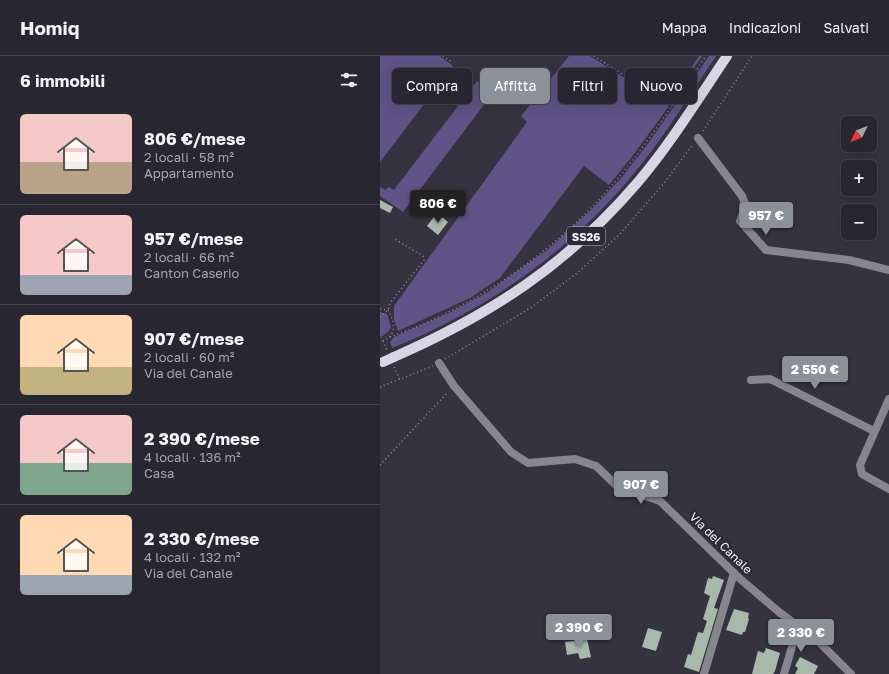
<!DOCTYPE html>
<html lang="it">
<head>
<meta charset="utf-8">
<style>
  body { margin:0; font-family:"Golos Text",sans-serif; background:#302e39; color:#f1f3f6; height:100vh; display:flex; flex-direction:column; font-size:15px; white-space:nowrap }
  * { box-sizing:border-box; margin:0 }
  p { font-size:13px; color:#a5a5ab }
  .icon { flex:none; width:22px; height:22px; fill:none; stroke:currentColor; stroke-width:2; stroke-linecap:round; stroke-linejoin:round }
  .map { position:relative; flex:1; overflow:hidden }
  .side { display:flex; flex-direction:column; background:#282631; width:380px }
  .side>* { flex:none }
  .guide { position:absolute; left:12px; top:12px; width:380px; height:36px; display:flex; gap:8px }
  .needle { width:26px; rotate:227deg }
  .buttons { position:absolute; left:461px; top:60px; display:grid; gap:8px }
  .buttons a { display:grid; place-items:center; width:36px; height:36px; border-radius:6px; background:#282631; box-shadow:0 4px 16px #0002,0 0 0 1px #44434d; font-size:20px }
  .price { position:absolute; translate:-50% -34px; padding:0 9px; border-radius:4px; background:#8c9099; color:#fff; font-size:13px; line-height:26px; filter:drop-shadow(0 1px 2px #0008) }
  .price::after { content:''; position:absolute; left:50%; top:24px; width:12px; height:9px; margin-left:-6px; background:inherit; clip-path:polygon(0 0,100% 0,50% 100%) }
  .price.on { background:#222; color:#fff }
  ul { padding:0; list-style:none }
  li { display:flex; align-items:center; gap:12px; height:100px; padding:0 20px }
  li+li { border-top:1px solid #44434d }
  li span { display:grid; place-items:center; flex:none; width:112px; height:80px; border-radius:6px; color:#555 }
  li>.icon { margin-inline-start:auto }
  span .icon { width:48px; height:48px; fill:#fffc; stroke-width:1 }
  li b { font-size:17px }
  h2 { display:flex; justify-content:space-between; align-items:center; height:48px; padding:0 20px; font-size:17px }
  .chip { padding:0 14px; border-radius:6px; background:#282631; box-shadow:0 4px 16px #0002,0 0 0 1px #44434d; font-size:14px; line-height:36px }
  .chip.on { background:#8c9099; color:#fff }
  header { display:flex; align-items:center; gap:24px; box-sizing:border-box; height:56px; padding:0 20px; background:#282631; border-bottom:1px solid #44434d }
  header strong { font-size:19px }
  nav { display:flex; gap:22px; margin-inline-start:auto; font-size:14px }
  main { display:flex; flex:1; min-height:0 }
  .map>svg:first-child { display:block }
  .green { fill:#5f5387 }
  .building { fill:#a8b9ac }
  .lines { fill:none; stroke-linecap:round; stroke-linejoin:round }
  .path { stroke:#8d8b96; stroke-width:1.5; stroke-dasharray:1 3; stroke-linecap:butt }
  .minor { stroke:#87858d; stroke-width:8 }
  .primary { stroke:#d8d6e5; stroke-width:10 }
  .primary-bridge { stroke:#d8d6e5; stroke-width:10 }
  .labels { text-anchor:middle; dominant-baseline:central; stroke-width:4; stroke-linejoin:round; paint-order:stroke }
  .shield { fill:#2c2937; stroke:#b7b5c0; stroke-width:1 }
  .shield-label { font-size:11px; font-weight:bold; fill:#f2f1fa }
  .street-label { font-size:12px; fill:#f2f1fa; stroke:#2c2937 }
</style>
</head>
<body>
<header>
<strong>Homiq</strong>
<nav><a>Mappa</a><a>Indicazioni</a><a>Salvati</a></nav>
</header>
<main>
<section class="side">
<h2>6 immobili<svg class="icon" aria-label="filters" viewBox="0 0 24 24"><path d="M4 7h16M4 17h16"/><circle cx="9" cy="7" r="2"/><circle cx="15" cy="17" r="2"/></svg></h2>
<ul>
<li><span style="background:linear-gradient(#f6c9c9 60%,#b9a48a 0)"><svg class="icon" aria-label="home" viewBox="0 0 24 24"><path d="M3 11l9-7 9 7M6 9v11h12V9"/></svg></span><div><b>806 €/mese</b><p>2 locali · 58 m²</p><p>Appartamento</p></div></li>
<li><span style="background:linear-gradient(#f6c9c9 75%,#9aa5b1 0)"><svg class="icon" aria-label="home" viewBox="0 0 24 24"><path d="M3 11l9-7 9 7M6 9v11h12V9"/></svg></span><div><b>957 €/mese</b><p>2 locali · 66 m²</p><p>Canton Caserio</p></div></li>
<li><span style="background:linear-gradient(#ffd9b3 65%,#c2b280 0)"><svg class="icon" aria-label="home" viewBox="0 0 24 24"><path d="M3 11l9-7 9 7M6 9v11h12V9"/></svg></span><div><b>907 €/mese</b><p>2 locali · 60 m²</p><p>Via del Canale</p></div></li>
<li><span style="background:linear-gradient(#f6c9c9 60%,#7fa58c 0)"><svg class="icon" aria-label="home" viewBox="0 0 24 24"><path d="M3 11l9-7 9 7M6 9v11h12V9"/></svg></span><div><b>2 390 €/mese</b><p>4 locali · 136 m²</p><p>Casa</p></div></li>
<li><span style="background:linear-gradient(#ffd9b3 75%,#9aa5b1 0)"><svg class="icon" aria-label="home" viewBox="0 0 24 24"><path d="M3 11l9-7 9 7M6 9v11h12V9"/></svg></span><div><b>2 330 €/mese</b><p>4 locali · 132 m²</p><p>Via del Canale</p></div></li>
</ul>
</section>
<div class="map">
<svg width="509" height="618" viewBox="0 0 509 618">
  <rect width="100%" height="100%" fill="#363341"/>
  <g class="green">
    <polygon points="0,0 60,0 73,10 0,106"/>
    <polygon points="189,0 210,0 289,50 254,98 229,129 204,110 120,222 90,242 18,275 14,264 14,250 147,66 141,60"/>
    <polygon points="319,0 322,0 291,46 289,45"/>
    <path d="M 329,0 L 336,0 C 311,37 288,75 260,110 C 196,191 108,254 12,292 L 10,286 L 14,281 L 71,256 L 108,236 L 167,194 L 211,154 L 241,122 L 267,89 Z"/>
    <polygon points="97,25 112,38 23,156 0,140 0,131 5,134 9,131 14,134"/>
    <polygon points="0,256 7,258 11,271 9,275 0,282"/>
  </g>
  <g class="building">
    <polygon points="0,144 13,151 10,157 0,152"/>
    <polygon points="57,157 68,166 58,179 47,170"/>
    <polygon points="333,520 344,524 334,552 338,553 319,616 304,611 308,598 311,599 318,576 323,577 327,565 323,563 330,540 324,537 328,522 332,523"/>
    <polygon points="354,553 369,557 368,562 369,563 365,576 363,576 362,579 346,574"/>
    <polygon points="268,572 282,576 276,595 262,591"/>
    <polygon points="207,583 211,601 200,603 198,597 187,599 185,586"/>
    <polygon points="386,592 400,597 395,615 393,618 372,618 378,595 384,597"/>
    <polygon points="420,601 438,610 434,618 415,618 418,612 415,610"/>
  </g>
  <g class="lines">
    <g class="path">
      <polyline points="63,0 73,7"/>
      <polyline points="214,0 292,50"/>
      <polyline points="323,75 372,0"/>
      <path d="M 0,253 L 8,254 C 16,268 17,280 0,286"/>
      <polyline points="0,261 8,254 10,247 44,204 43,200 13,182"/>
      <path d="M 10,281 C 98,250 180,192 239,121 C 271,83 298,41 326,0"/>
      <polyline points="3,285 7,294"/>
      <polyline points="65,303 152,251 196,218 240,178 285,126 313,88"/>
      <polyline points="14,311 20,324"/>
      <polyline points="0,331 53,310"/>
      <polyline points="0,409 68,336"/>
    </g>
    <g class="minor">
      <polyline points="318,82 362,140 366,150 360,165 386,194 469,204 509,214"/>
      <polyline points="59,307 74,330 131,396 148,407 195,403 216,410 237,430 280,445 358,521 399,556 439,586 471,618"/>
      <polyline points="371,324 390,323 494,375"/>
      <polyline points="509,343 480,409 482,418 509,433"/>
      <polyline points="324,618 354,517"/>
      <polyline points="404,618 418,570"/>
    </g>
    <path class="primary" d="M 14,301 C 112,258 188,208 258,126 C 291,87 318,43 347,0"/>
    <polyline class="primary-bridge" points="3,306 14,301"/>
  </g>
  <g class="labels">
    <rect class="shield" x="187" y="171" width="38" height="18" rx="3"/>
    <g class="shield-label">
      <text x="206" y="180">SS26</text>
    </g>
    <g class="street-label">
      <text transform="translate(341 487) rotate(44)">Via del Canale</text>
    </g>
  </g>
</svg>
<div class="buttons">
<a><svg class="needle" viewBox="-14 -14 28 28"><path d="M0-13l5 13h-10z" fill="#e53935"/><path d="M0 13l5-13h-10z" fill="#a5a5ab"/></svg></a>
<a>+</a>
<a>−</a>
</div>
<b class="price on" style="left:58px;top:168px">806 €</b>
<b class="price" style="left:386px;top:180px">957 €</b>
<b class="price" style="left:435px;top:334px">2 550 €</b>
<b class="price" style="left:261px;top:449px">907 €</b>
<b class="price" style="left:199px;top:592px">2 390 €</b>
<b class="price" style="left:421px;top:597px">2 330 €</b>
<div class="guide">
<a class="chip">Compra</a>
<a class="chip on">Affitta</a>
<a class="chip">Filtri</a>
<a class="chip">Nuovo</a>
</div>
</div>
</main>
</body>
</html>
